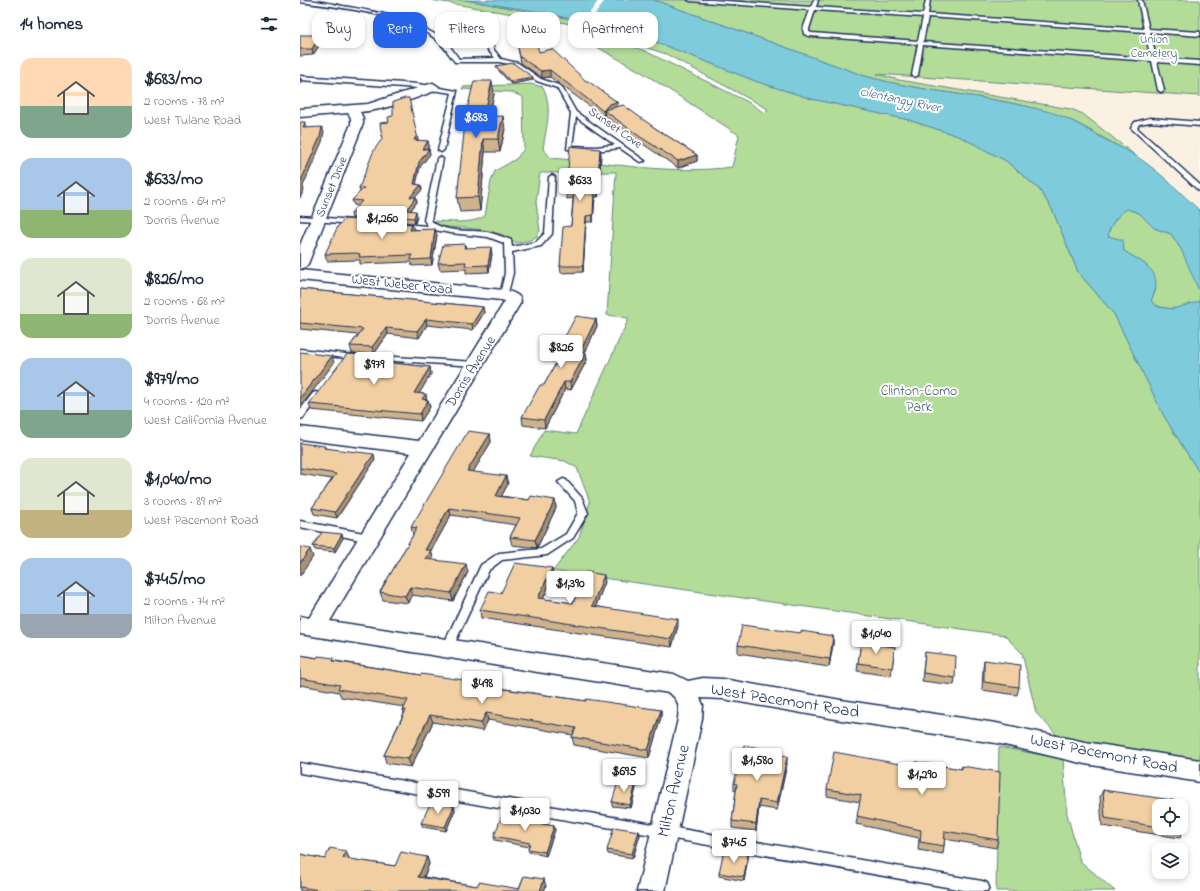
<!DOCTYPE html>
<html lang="en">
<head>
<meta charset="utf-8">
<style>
  body { margin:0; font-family:"Indie Flower",sans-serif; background:#f2f2f3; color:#1f2937; height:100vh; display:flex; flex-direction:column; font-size:15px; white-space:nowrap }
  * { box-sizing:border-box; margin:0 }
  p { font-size:13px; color:#747a83 }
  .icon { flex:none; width:22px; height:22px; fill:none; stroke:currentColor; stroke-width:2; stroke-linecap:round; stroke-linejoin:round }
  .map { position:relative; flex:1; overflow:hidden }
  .panel { display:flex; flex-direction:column; background:#fff; width:300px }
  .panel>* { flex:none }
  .top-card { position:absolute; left:12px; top:12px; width:380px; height:36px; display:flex; gap:8px }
  .fabs { position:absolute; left:852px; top:799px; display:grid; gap:8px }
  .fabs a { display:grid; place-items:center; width:36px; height:36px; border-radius:8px; background:#fff; box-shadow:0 2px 6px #0003; font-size:20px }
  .price { position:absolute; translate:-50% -34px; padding:0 9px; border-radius:4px; background:#fff; color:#222; font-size:13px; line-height:26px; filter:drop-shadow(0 1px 2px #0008) }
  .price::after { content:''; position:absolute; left:50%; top:24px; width:12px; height:9px; margin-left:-6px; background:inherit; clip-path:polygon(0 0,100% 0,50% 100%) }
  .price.on { background:#2563eb; color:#fff }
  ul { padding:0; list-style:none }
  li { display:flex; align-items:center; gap:12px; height:100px; padding:0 20px }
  li span { display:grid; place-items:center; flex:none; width:112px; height:80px; border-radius:12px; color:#555 }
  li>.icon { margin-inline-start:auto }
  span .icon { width:48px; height:48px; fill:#fffc; stroke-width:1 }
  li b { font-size:17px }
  h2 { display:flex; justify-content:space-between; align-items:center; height:48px; padding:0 20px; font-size:17px }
  .tag { padding:0 14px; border-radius:12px; background:#fff; box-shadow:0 2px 6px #0003; font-size:14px; line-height:36px }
  .tag.on { background:#2563eb; color:#fff }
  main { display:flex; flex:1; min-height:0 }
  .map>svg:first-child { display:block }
  .built { fill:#fbf1e3 }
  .green { fill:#b3dc99; stroke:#67867c }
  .water { fill:#7eccdb; stroke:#568da9 }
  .pier { fill:#fff }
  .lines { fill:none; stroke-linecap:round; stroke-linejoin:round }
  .lane-casing { stroke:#1b2f5e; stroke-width:3 }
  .street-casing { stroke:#1b2f5e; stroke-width:3 }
  .lane { fill:#fff; fill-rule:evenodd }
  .street { fill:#fff; fill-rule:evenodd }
  .wall { fill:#cfb28b; stroke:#1b2f5e }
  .shaded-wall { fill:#a99171; stroke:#1b2f5e }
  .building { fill:#f1cfa2; stroke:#1b2f5e }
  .labels { text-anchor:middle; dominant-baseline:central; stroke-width:4; stroke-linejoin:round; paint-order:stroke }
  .far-park-label { font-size:12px; fill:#415a6d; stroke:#fff }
  .far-street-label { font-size:12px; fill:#1b2f5e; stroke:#fff }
  .far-water-label { font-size:13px; font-style:italic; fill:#395e84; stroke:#fff }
  .street-label { font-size:14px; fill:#1b2f5e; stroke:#fff }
  .park-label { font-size:14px; fill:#415a6d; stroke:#fff }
  .near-street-label { font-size:17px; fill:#1b2f5e; stroke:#fff }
</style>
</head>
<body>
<main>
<section class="panel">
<h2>14 homes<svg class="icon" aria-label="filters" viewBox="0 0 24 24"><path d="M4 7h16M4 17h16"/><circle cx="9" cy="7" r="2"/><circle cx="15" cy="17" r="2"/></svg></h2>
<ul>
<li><span style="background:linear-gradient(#ffd9b3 60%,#7fa58c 0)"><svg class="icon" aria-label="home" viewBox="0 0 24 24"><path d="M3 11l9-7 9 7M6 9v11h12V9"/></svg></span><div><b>$683/mo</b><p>2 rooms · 78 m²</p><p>West Tulane Road</p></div></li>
<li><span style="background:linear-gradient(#a9c7e8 65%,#8fb573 0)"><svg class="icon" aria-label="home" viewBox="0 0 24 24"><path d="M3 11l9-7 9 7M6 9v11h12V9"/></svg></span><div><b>$633/mo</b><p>2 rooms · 64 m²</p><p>Dorris Avenue</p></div></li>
<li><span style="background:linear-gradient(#dfe7d0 70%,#8fb573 0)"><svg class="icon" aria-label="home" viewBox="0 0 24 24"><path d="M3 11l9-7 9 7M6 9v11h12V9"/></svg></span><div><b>$826/mo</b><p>2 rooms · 68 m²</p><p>Dorris Avenue</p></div></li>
<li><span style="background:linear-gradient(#a9c7e8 65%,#7fa58c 0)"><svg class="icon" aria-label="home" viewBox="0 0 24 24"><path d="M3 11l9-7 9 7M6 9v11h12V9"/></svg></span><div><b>$979/mo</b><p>4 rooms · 120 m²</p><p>West California Avenue</p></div></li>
<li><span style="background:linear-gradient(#dfe7d0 65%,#c2b280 0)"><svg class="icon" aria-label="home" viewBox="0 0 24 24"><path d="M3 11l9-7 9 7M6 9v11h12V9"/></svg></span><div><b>$1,040/mo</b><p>3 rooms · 89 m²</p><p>West Pacemont Road</p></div></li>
<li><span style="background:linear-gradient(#a9c7e8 70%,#9aa5b1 0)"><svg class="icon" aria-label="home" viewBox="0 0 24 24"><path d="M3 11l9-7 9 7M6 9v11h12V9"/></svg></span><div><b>$745/mo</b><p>2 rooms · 74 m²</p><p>Milton Avenue</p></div></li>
</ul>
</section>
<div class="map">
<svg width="900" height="891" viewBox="0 0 900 891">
  <rect width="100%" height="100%" fill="#fff"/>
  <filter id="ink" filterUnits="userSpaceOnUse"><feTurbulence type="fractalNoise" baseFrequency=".025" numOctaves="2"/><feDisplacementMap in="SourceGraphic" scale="8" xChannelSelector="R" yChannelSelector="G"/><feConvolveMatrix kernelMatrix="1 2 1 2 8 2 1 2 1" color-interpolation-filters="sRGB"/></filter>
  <g filter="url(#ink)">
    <polygon class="built" points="574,73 900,96 900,211 882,193 811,135 783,114 771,109 599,80"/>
    <g class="green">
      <path d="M 131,0 L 165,0 L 282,21 C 281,29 285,31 292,35 L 343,50 L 450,103 L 464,113 L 468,109 L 366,54 L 298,32 L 291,28 L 289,22 L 317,29 L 351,40 L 458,82 L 512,99 L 609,120 L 661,137 L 706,161 L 739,189 L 752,209 L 778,272 L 814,314 L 865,418 L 900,474 L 900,761 L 759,737 L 736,713 L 722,653 L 704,635 L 253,571 L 279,537 L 290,502 L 277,468 L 265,461 L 230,456 L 244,430 L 276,434 L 329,318 L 307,315 L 316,172 L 240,173 L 236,202 L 240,231 L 237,236 L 231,240 L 216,243 C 196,226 161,229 136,226 L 132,221 C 149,221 171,225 185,216 L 191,181 L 195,171 L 216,159 L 224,149 L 223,97 L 210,92 L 162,89 L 163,87 L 231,84 L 243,87 C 253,107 246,128 243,149 L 251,158 C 310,163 372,175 432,167 L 439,135 L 343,73 L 281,38 L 271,24 Z"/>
      <path d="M 354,0 L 900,0 L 900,96 L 577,74 L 599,80 L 771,109 L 783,114 L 836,156 C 807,141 781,122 751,113 C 691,94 626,94 565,76 Z"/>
      <path d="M 827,209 L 839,213 L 854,228 L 871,234 L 881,249 L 889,265 L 900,293 L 899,302 C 881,307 866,314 851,301 L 856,289 L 845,264 L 824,251 L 808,236 C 809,226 818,214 827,209 Z"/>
      <polygon points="699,747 763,759 767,814 780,861 815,891 696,891"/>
    </g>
    <path class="water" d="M 165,0 L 354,0 L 565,76 C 625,93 689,95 750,112 C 772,119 784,128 804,139 C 814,145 826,149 836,156 C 859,171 880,192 900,211 L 900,293 L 881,249 L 871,234 L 854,228 L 839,213 L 827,209 C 818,214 809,226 808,236 L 823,240 L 824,251 C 847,265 865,272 851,301 L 858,307 L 873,309 L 900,301 L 900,474 L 865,418 L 814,314 L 778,272 L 752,209 L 739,189 L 706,161 L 661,137 L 609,120 L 512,99 L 458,82 L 351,40 L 317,29 L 240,12 Z"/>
    <polygon class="pier" points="299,0 305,0 289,23 283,22"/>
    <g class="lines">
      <g class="lane-casing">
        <g id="lane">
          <path d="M 0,0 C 14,0 29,3 43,6 C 79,12 117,19 146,42 L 190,35 L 194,50 L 201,59 L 218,63 L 241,79 L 261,86 L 276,112 L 345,161 L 340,162 L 320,148 L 295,151 L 267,149 L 271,113 L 257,88 L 237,81 L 214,65 L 199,62 L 155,62 C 148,53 143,44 133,37 C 101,14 39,7 0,2 ZM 186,38 L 188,50 L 195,58 L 159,59 L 149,45 ZM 276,117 L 315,145 L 295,147 L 272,146 Z"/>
          <path d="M 388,0 L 412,0 L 511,7 L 514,0 L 518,0 L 516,7 L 623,14 L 626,0 L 630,0 L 628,14 L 844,29 L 838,0 L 842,0 L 849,29 L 900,32 L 900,36 L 850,32 L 856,58 L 900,61 L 900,65 L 857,62 L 864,90 L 861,92 L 858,90 L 852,61 L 623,45 L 618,75 L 615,77 L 612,75 L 618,44 L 509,36 L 504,34 L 503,29 L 510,10 L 390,1 ZM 515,10 L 623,17 L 618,41 L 512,33 L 509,32 L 509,29 ZM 628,17 L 845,32 L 851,58 L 623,42 Z"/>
          <polygon points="0,76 118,84 157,91 144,150 141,152 138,150 152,93 118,88 0,80"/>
          <polygon points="850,118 900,122 900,126 850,122 839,124 837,128 900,185 900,191 898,190 831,128 835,122"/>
          <path d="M 140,157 L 143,159 L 131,220 C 141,233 171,230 187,232 C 196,234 203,237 211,240 L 212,247 L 236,242 L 245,233 L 249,177 L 252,175 L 255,177 L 252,234 L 241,246 L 212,252 L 213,273 L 207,297 L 204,297 L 200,295 L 205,273 L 204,243 L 188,237 L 150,233 L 135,230 L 101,228 L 98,226 L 101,224 L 128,226 L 124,220 L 137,159 Z"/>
          <polygon points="0,216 54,220 57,222 54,224 0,220"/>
          <polygon points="0,349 46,354 176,362 180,364 176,366 46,358 0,353"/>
          <polygon points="16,392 20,395 3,418 0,419 0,410 13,393"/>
          <polygon points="263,479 266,480 282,498 288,513 273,538 247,555 202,560 189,570 151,651 147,652 143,651 142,648 181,565 199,553 241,549 266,534 278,513 275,501 258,482"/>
          <polygon points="0,521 69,534 72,536 74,538 72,540 69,542 0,527"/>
          <polygon points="0,763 682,881 687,883 689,887 687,891 669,891 0,773"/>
        </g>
      </g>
      <g class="street-casing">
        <g id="street">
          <path d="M 133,83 L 139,87 L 137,90 C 113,99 86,110 60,112 L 63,118 L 63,124 L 8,264 L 5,267 L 0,269 L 0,245 L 51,124 L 51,118 L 48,113 L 0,117 L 0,109 L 68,104 Z"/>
          <path d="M 0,270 L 204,290 C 211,292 221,294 221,302 L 30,621 L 374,674 L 388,681 L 403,678 L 423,679 L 541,700 L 696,723 L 785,742 L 900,760 L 900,782 L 785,764 L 696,743 L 541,720 L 423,699 L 400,698 L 403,705 L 402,719 L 365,891 L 337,891 L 378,719 C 379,707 380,700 369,693 L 0,634 L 0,616 L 9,618 L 111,453 L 0,439 L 0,427 L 119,441 L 205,301 L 201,300 L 0,280 Z"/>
        </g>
      </g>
      <use href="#lane" class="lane"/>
      <use href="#street" class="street"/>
    </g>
    <g class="wall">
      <polygon points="213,22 239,52 286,81 317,102 317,106 355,128 397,155 397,161 378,168 340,142 305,116 304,117 250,77 242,78 221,63"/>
      <polygon points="0,35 22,41 13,55 0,56"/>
      <polygon points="196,66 233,80 211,84 197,69"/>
      <polygon points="194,94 189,117 205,129 200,152 185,152 180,211 160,212 157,198"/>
      <polygon points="118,139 118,141 128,141 129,146 127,149 129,149 130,154 120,167 116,184 121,185 122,190 115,197 117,202 111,210 117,216 115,223 52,218 51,213 58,206 54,205 52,200 60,192 59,188"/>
      <polygon points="300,149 301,155 298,197 295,197 293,222 286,222 283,272 261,273 260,266 271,226 273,198 267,199 266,192"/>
      <polygon points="113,230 137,235 132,265 112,266 111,262 60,264 60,260 58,260 27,261 25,254"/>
      <polygon points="165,244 166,248 192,254 189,272 166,273 166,269 140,270 138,263"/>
      <polygon points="0,289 183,307 184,313 173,330 127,325 119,338 88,334 74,354 52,353 50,346 58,335 0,329"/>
      <polygon points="296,319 297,326 285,353 287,360 271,390 265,389 245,428 223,425 222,417 244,385 262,352 261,344"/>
      <polygon points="67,359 74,359 75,361 130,367 131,374 119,393 128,400 130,407 121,421 11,410 9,404"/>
      <polygon points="190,434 191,442 173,472 208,484 201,496 229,500 255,500 256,508 237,548 212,545 210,537 216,525 151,515 131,551 133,558 132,560 168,572 153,601 112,595 108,603 83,600 80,592 113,535 111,527"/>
      <polygon points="0,443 26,448 75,460 37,518 14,514 12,508 32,479 0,474"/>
      <polygon points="43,538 35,552 15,550 13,546"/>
      <polygon points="252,568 253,576 243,599 273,603 305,582 296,606 378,626 372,647 181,618 180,610 201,593"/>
      <polygon points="500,633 533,636 533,644 529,667 438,653 438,645"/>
      <polygon points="561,642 595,647 591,676 557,671"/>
      <polygon points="625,652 655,678 654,685 622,681"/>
      <polygon points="0,655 199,688 286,701 361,710 361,717 349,758 274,745 272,737 273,735 188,720 183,731 133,722 111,767 86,763 84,755 104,713 103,710 104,707 41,697 39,692 1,685 0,687"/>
      <polygon points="684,660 719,687 717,695 682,690 683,668"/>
      <polygon points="479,752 478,755 487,764 477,810 459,807 456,831 432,828 432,821 436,790 434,790 434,783"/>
      <polygon points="616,762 661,769 662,766 698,840 696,848 645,839 644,846 643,854 618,850 619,838 556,824 560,802 527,796 527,789 615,767"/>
      <polygon points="336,788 331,808 312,806 312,802"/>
      <polygon points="803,790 859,806 859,828 881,828 883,831 880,838 802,826 800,797"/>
      <polygon points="154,806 155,810 146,831 123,827 121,823"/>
      <polygon points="225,817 225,820 254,826 255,830 246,856 229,852 228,849 229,847 195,840 194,836"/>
      <polygon points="339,831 340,835 333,858 308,854 307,850"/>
      <polygon points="0,854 25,859 49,858 49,859 95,866 127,857 129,864 124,877 177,886 219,889 246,886 244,891 0,891"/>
      <polygon points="448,854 448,858 444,881 419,876 419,873"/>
    </g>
    <g class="shaded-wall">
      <polygon points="20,35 22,41 13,55 12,49"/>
      <polygon points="250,70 250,77 242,78 241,71"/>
      <polygon points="233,77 233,80 211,84 210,81"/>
      <polygon points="1,78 2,82 0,83 0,79"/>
      <polygon points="192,81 194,94 186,130 184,117"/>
      <polygon points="317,102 317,108 304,110 305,116 304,117 303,111 309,104"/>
      <polygon points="203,116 205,129 200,152 198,139"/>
      <polygon points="5,122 6,127 5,133 3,128"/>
      <polygon points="22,127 24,132 22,142 3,186 4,190 0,198 0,183"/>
      <polygon points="117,135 118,139 115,145 114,140"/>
      <polygon points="183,139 185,152 180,211 178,197"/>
      <polygon points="128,141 129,146 124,154 123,149"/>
      <polygon points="129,149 130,154 120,167 115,189 114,184 119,162"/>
      <polygon points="300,149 301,155 298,197 297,191"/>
      <polygon points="397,155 397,161 378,168 378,161"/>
      <polygon points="121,185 122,190 111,202 110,197"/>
      <polygon points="294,191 295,197 293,222 293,215"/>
      <polygon points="116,197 117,202 107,215 106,210"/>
      <polygon points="116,211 117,216 115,223 114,218"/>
      <polygon points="286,216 286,222 283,272 283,266"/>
      <polygon points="112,224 114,230 110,230"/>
      <polygon points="135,229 137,235 132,265 131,259"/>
      <polygon points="191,247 192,254 189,272 188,265"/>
      <polygon points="183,307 184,313 173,330 172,324"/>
      <polygon points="126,319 127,325 119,338 117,331"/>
      <polygon points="296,319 297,326 281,360 280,352"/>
      <polygon points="86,328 88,334 74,354 72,347"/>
      <polygon points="286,353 287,360 271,390 270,382"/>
      <polygon points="32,356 34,363 0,408 0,398"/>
      <polygon points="130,367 131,374 116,399 114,393"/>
      <polygon points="264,382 265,389 245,428 244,420"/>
      <polygon points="126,394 127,401 122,399"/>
      <polygon points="128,400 130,407 121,421 120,414"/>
      <polygon points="190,434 191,442 169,479 167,471"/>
      <polygon points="74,454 75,460 37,518 35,512"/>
      <polygon points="206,476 208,484 198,503 196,496"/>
      <polygon points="255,500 256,508 237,548 235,540"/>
      <polygon points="149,508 151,515 131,551 133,558 128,567 126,559 125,550"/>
      <polygon points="42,534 43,538 35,552 34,548"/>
      <polygon points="10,549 13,557 0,576 0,563"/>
      <polygon points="166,564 168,572 153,601 151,593"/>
      <polygon points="252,568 253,576 240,606 238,598"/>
      <polygon points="304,575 305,582 293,613 292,606"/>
      <polygon points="110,587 112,595 108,603 105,596"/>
      <polygon points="378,619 378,626 372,647 371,639"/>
      <polygon points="533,636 533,644 529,667 530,659"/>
      <polygon points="361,710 361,717 349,758 348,750"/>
      <polygon points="186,713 188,720 183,731 181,723"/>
      <polygon points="130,715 133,722 111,767 108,759"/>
      <polygon points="487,757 487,764 477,810 477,803"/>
      <polygon points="336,784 336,788 331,808 330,805"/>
      <polygon points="459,800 459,807 456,831 456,824"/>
      <polygon points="154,806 155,810 146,831 145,827"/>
      <polygon points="254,826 255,830 246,856 245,852"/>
      <polygon points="339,831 340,835 333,858 332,854"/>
      <polygon points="46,851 49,858 46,865 43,858"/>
      <polygon points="448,854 448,858 444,881 444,877"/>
      <polygon points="127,857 129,864 121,884 118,877"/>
      <polygon points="244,879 246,886 244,891 240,891"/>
    </g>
    <g class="building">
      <polygon points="231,20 239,52 252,49 286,81 288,81 317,102 309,104 303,111 250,70 241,71 220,57 213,22"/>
      <polygon points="0,35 20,35 12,49 0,49"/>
      <polygon points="213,63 233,77 210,81 196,66"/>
      <polygon points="174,81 192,81 184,117 203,116 198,139 183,139 178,197 157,198 166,114"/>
      <polygon points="105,98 109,98 117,135 114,140 128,141 123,149 129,149 119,162 114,184 121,185 110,197 116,197 106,210 116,211 114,218 51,213 62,201 52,200 64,188 59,188 74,150 82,139 80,123 89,122 88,117 93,116 93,102"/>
      <polygon points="323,105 355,128 397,155 378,161 339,136 304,110"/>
      <polygon points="0,122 5,122 3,128 22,127 20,137 0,183"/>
      <polygon points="270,146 300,149 297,191 294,191 293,215 286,216 283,266 260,266 263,227 271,226 274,192 266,192"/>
      <polygon points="45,219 112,224 110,230 135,229 131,259 111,260 112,255 59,257 60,254 56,253 25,254 38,226"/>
      <polygon points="165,244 164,248 191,247 188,265 165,266 166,262 138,263 143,245"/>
      <polygon points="0,289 183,307 172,324 126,319 117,331 86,328 72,347 50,346 63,329 0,323"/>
      <polygon points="276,316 296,319 280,352 286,353 270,382 264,382 244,420 222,417 240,385 244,385 266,345 261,344"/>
      <polygon points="0,352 32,356 0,398"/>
      <polygon points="47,354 66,355 64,358 74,359 73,361 130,367 114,393 126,394 122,399 128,400 120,414 9,404"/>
      <polygon points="168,431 190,434 167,471 206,476 196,496 229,500 231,496 255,500 235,540 210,537 220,518 149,508 125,550 131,550 126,559 166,564 151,593 110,587 105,596 80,592 117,528 111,527"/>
      <polygon points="0,443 25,446 24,448 74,454 35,512 12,508 36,474 0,468"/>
      <polygon points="22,532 42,534 34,548 13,546"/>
      <polygon points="0,547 10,549 0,563"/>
      <polygon points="215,563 252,568 238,598 273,603 286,572 304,575 292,606 378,619 371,639 180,610 189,591 201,593"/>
      <polygon points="442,625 500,633 501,631 533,636 530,659 438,645"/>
      <polygon points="561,642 595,647 592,668 558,663"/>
      <polygon points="625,652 656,656 655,678 623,673"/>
      <polygon points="0,655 17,658 18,656 34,658 33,661 121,675 121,674 199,685 197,688 286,701 286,699 361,710 348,750 272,737 276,728 186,713 181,723 130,715 108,759 84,755 106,710 103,710 108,700 38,689 40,685 0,678"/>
      <polygon points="684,660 720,665 719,687 684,682"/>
      <polygon points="444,745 479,752 478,755 487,757 477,803 459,800 456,824 432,821 437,784 434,783"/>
      <polygon points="534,752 616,767 616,762 662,769 662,766 700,772 698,840 645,831 644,846 620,842 621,830 557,816 561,795 527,789"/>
      <polygon points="318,782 336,784 330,805 312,802"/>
      <polygon points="803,790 879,801 880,806 859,806 859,827 805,818"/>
      <polygon points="131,802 154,806 145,827 121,823"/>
      <polygon points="203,813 225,817 223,820 254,826 245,852 228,849 230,843 194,836"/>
      <polygon points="881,814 883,831 868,828 881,828"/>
      <polygon points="314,827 339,831 332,854 307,850"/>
      <polygon points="30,848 46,851 43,858 95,866 101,852 127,857 118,877 177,886 179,882 219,889 224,876 244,879 240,891 25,891 0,887 0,854 25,859"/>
      <polygon points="424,850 448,854 444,877 419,873"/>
    </g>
  </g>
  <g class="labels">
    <g class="far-park-label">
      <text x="854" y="40">Union<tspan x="854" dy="14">Cemetery</tspan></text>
    </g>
    <g class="far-street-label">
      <text transform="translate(315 128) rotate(35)">Sunset Cove</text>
      <text transform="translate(32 187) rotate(-68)">Sunset Drive</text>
    </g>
    <g class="far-water-label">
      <text transform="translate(600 100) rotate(12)">Olentangy River</text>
    </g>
    <g class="street-label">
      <text transform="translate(102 285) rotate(6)">West Weber Road</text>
      <text transform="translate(171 372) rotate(-58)">Dorris Avenue</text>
    </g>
    <g class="park-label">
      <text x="619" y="391">Clinton-Como<tspan x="619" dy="16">Park</tspan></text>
    </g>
    <g class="near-street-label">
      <text transform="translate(485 701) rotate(9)">West Pacemont Road</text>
      <text transform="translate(804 754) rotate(11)">West Pacemont Road</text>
      <text transform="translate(374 791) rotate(-77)">Milton Avenue</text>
    </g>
  </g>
</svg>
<div class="fabs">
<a><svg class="icon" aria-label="locate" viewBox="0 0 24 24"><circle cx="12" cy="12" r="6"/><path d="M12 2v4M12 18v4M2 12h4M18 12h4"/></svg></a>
<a><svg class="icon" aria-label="layers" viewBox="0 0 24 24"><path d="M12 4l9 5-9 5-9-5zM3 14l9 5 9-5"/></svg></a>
</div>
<b class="price on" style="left:176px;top:139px">$683</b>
<b class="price" style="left:280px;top:202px">$633</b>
<b class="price" style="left:82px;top:240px">$1,260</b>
<b class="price" style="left:261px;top:369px">$826</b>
<b class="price" style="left:74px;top:386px">$979</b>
<b class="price" style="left:270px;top:605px">$1,390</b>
<b class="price" style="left:576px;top:655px">$1,040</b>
<b class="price" style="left:182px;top:705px">$498</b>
<b class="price" style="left:457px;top:782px">$1,580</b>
<b class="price" style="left:324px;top:793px">$695</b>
<b class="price" style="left:622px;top:796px">$1,290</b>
<b class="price" style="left:138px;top:815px">$599</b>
<b class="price" style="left:225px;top:832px">$1,030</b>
<b class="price" style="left:434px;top:864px">$745</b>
<div class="top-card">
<a class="tag">Buy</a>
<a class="tag on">Rent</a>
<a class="tag">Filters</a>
<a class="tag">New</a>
<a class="tag">Apartment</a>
</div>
</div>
</main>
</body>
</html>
